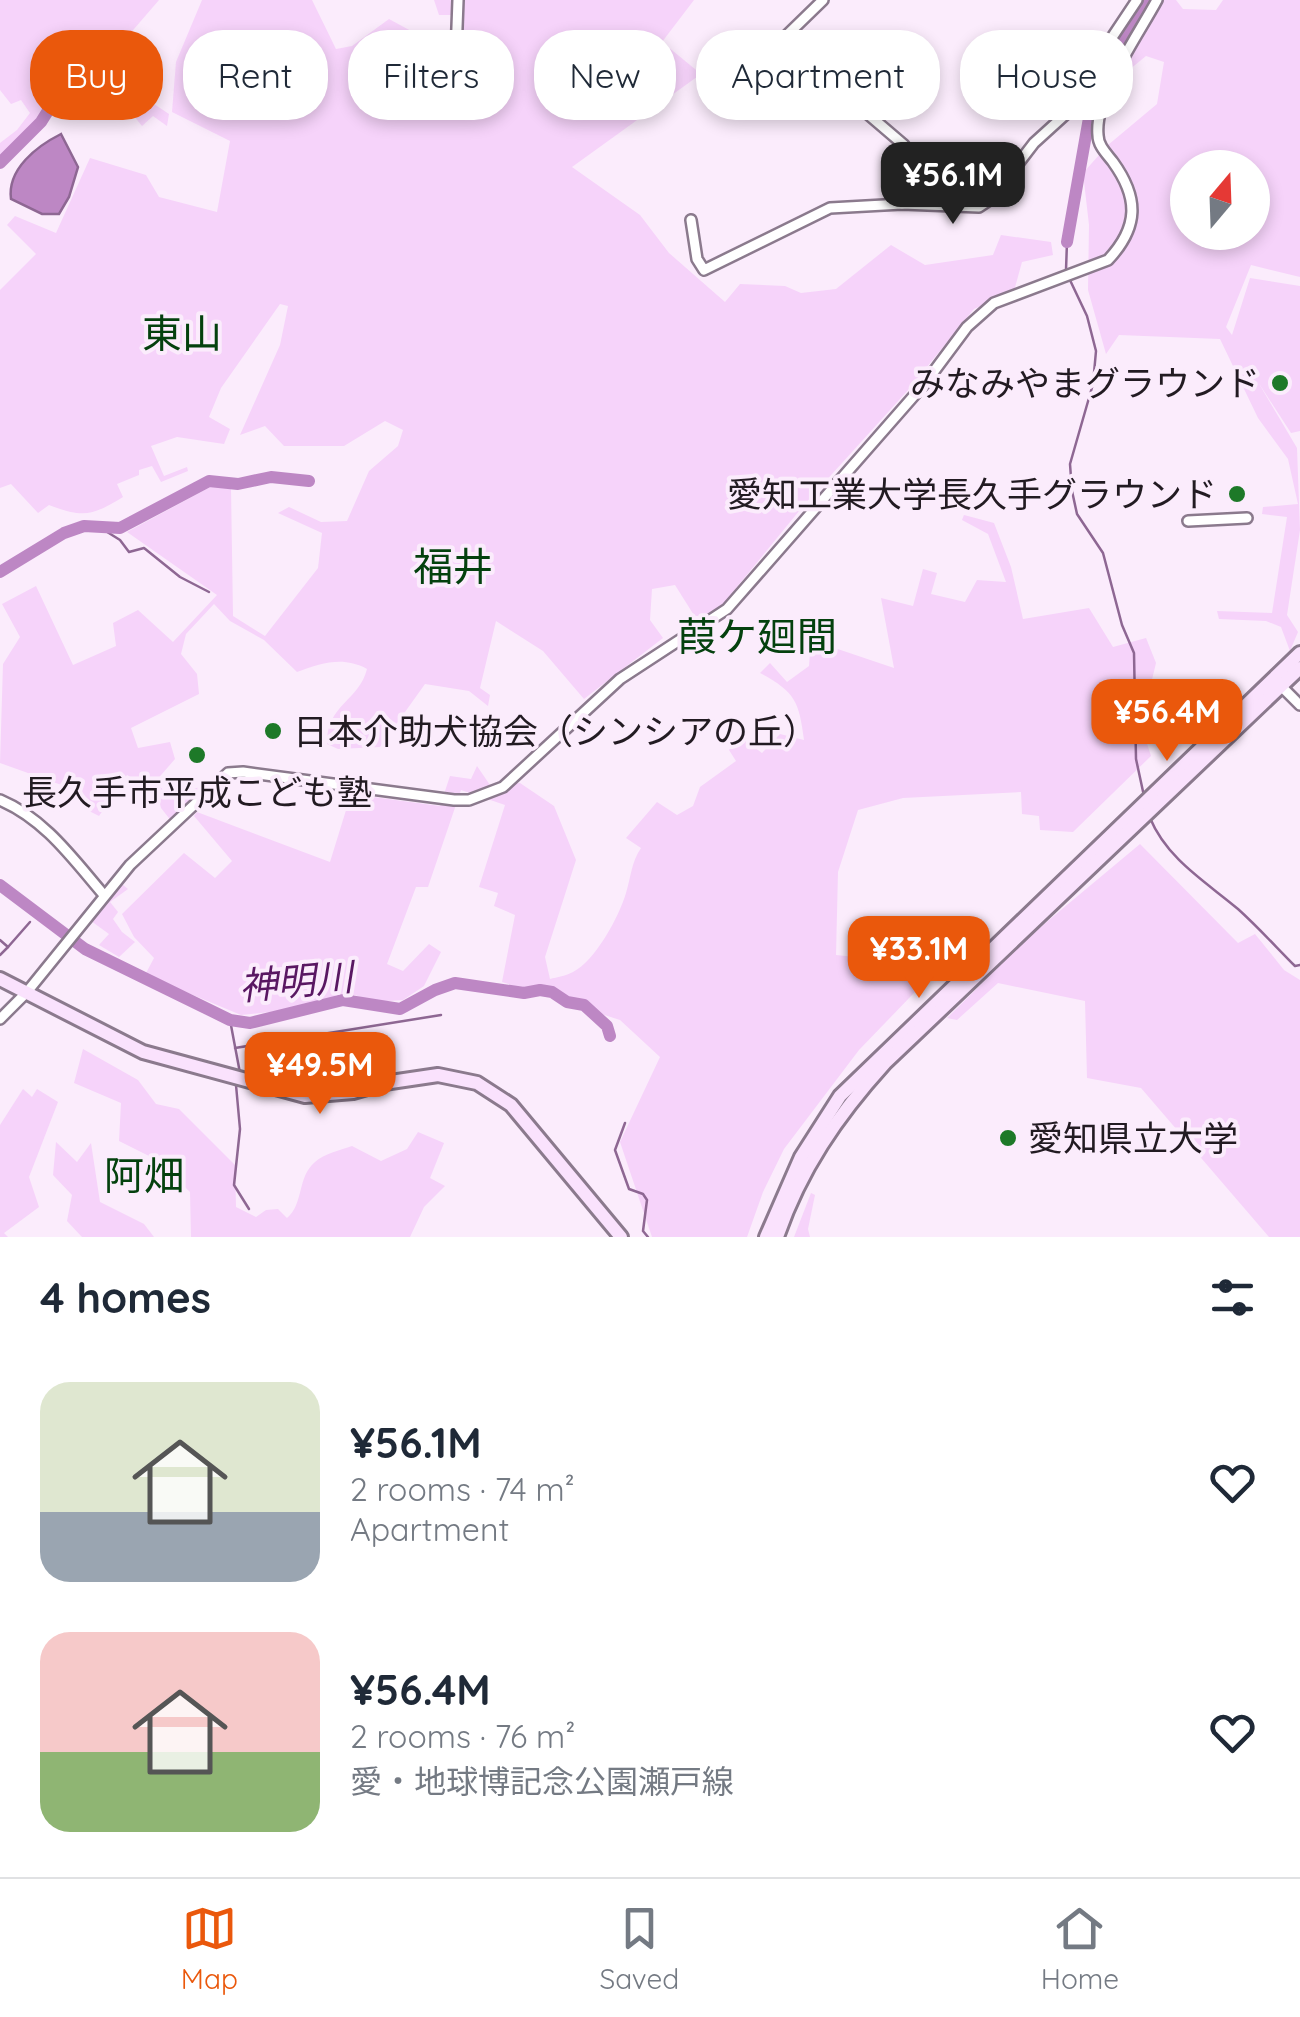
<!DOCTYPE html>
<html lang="en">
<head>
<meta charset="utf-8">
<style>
  body { margin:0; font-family:Quicksand,"Noto Sans JP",sans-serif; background:#f2f2f3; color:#1f2937; height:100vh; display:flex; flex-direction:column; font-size:38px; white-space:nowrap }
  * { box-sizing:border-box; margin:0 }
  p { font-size:32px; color:#747a83 }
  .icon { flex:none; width:55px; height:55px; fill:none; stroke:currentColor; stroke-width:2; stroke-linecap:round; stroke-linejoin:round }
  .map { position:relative; height:1237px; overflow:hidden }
  .side { display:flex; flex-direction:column; background:#fff; flex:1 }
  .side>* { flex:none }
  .top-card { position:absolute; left:30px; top:30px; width:1240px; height:90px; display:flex; gap:20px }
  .needle { width:65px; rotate:19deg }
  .fabs { position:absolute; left:1170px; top:150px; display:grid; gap:20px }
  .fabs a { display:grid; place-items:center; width:100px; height:100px; border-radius:50%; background:#fff; box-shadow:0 5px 15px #0003; font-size:50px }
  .price { position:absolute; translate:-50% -85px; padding:0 22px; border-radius:20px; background:#ea580c; color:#fff; font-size:32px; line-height:65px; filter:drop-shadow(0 2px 5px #0008) }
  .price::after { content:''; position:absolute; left:50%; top:60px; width:30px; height:22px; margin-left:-15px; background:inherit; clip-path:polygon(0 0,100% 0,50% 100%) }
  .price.current { background:#222; color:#fff }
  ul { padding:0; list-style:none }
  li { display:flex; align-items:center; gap:30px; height:250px; padding:0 40px }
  li span { display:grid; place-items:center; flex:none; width:280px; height:200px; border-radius:30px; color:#555 }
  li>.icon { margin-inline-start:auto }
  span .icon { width:120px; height:120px; fill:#fffc; stroke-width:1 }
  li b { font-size:42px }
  h2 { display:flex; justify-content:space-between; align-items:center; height:120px; padding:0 40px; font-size:42px }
  .pill { padding:0 35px; border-radius:40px; background:#fff; box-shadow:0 5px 15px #0003; font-size:35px; line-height:90px }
  .pill.current { background:#ea580c; color:#fff }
  .menu { display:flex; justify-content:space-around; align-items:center; height:140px; border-top:2px solid #e0e1e3; background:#fff; font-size:28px; color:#747a83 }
  .menu a { display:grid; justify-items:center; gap:5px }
  .menu .current { color:#ea580c }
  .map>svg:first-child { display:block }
  .green { fill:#f6d3fa; fill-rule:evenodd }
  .water { fill:#bd87c4; stroke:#8e6793; stroke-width:2.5 }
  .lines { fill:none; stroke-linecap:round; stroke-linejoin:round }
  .stream { stroke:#8e6793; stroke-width:2.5 }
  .river { stroke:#bd87c4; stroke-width:12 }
  .street-casing { stroke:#8b7a8d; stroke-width:14 }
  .secondary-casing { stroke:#8b7a8d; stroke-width:18 }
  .street { stroke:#fff; stroke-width:9 }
  .secondary { stroke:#fae2fd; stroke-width:12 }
  .poi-dot { fill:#1d7928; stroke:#fbecfc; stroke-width:4 }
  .labels { text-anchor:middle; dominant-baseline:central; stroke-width:8; stroke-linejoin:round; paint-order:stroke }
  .poi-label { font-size:35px; fill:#221b22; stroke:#fbecfc; text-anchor:end }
  .water-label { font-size:38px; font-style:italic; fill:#591762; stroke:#fbecfc }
  .quarter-label { font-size:40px; fill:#04410e; stroke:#fbecfc }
</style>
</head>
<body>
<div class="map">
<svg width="1300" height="1237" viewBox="0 0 1300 1237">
  <rect width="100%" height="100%" fill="#fbecfc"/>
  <g class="green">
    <polygon points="0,0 159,0 121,44 148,100 169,114 167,126 153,116 142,126 113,90 31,124 0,156 0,143 17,130 30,113 21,100 11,104 0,90"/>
    <path d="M 202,0 L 312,0 L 336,49 L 352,46 L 389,19 L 435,44 L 459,36 L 460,15 L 439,15 L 434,0 L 694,0 L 662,42 L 701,74 L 572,167 L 640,215 L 669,253 L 725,302 L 740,284 L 785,286 L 801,293 L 836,289 L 891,245 L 925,265 L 993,255 L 1001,235 L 1051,242 L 1053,255 L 1022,262 L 1014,291 L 974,309 L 909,389 L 804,505 L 723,604 L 697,620 L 675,585 L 652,589 L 650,620 L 663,638 L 584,699 L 543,651 L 496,621 L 480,688 L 490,695 L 488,706 L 469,691 L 425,684 L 380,747 L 338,749 L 327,744 C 326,705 359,701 367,669 C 343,656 322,663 297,672 L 264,640 L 230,621 L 214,604 L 186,634 L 181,654 L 197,674 L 199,694 L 131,728 L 138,748 L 170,742 L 175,759 L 155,782 L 173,799 L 205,784 L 172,822 L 161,808 L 157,792 L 127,775 L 99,816 L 87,810 L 81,792 L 0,763 L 3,664 L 20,637 L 2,604 L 36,586 L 73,665 L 116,646 L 113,623 L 138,610 L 173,642 L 217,595 L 127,532 L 212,486 L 231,488 L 233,616 L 265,636 L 318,568 L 322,533 L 278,513 L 289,507 L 321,522 L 347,521 L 369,471 L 398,446 L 403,430 L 385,421 L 344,446 L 284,446 L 265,426 L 240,435 L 280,345 L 288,306 L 280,304 L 221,388 L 209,417 L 230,429 L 224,444 L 177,437 L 151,446 L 164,476 L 187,467 L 188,471 L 161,482 L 152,466 L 139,470 L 139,475 L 117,484 L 123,497 C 92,516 83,518 49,505 L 38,513 L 11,484 L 0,488 L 0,290 L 36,254 L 7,225 L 15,216 L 56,233 L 90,158 L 146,175 L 159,197 L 217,212 L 230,141 L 172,112 L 176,62 Z"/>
    <path d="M 1163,0 L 1176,0 L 1183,9 L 1216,10 L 1223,0 L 1300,0 L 1300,277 L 1251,265 L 1226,327 L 1232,335 L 1250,278 L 1300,286 L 1300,431 L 1291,433 L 1258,382 L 1297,448 L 1300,530 L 1287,615 L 1298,632 L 1290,651 L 1281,627 L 1266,621 L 1219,619 L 1217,611 L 1272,613 L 1287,517 L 1262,514 L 1263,507 L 1298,504 L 1288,459 L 1258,418 L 1220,339 L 1119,335 L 1106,354 L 1088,290 L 1089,225 L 1083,173 L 1108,145 L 1157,104 L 1164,62 L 1146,56 L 1129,70 L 1123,69 ZM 1188,168 L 1252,168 L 1252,232 L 1188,232 Z"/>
    <path d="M 964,515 L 994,523 L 1011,567 L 1023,619 L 1089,608 L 1113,647 L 1146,638 L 1156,663 L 1141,725 L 1151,756 L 1073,832 L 1040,830 L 1039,816 L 1022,814 L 1021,792 L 903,798 L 858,810 L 838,872 L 836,955 L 940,966 L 859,1050 L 784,1149 L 763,1192 L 747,1237 L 652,1237 L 620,1142 L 660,1057 L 620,1020 L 502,982 L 515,915 L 494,906 L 498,893 L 479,887 L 505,805 L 461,790 L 428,887 L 416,887 L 387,964 L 403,971 L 429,944 L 441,952 L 424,986 L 403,1000 L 373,1002 L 355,995 L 279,1011 L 241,1015 L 145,975 L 154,958 L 134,937 L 122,914 L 184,853 L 215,878 L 232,861 L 194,816 L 197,812 L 330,862 L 351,794 L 440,806 L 450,776 L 471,779 L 477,766 L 490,785 L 520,783 L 554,806 L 576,860 L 545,957 L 550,979 C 557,977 566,976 573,972 C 595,961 619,917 626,893 C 631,877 631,863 641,848 L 626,838 L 657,802 L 677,815 L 693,806 L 700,787 L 736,761 L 729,750 L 738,735 L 762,753 L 780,734 L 804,740 C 799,701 795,692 760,673 L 770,663 L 787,682 L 809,666 L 811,640 L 894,668 L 881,598 L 913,606 L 923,569 L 937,573 L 931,594 L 965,602 L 977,580 L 1006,582 L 988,534 L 962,520 Z"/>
    <polygon points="1140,844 1238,943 1255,934 1284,970 1300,980 1300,1237 1269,1237 1141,1088 1087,1078 1085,1001 998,983 957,1020 947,1018 1031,935"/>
    <polygon points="117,880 128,889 110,902 118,912 113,919 122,932 135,942 119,957 99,945 109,934 87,918"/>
    <path d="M 83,1049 L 138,1080 L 156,1104 L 179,1109 L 235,1165 L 236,1207 L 256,1217 L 266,1210 L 278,1209 L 287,1218 C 304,1204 297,1177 315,1162 C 323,1154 341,1150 352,1146 L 381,1161 L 407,1149 L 418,1132 L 444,1143 L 430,1178 L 445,1186 L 424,1207 L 410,1237 L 191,1237 L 190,1192 L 157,1160 L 119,1141 L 121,1103 L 74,1083 Z"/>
    <polygon points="23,1089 32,1097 37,1089 58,1102 29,1177 39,1207 4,1233 8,1237 0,1237 0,1125"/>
    <polygon points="56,1142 77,1162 91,1143 100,1202 144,1224 154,1237 82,1237 67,1221 72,1195 53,1175"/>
    <polygon points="811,1193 815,1195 808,1229 810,1237 794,1237"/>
  </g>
  <path class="water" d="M 61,134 L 78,167 L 69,197 L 59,214 L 42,214 L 11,199 C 7,169 37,146 61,134 Z"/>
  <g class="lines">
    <g class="stream">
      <polyline points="1066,270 1067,242"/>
      <polyline points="1069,278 1087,316 1096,351 1093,384 1070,464 1072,491 1077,514 1103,553 1122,625 1134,653 1136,759 1144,796"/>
      <polyline points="104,530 120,540 129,552 144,548 180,577 209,592"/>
      <path d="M 1150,818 C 1167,859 1206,882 1238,909 C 1258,927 1276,947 1295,966 L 1300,965"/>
      <polyline points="0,940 8,947 0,955"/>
      <polyline points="8,947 30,922"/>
      <polyline points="230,1020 240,1073"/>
      <polyline points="235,1048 441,1015"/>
      <polyline points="236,1085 240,1129 234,1185 249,1209"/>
      <polyline points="625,1123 615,1150 629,1189 643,1194 647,1200 643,1231 648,1237"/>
    </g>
    <g class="river">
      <polyline points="0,163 41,122 69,77"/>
      <polyline points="1067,242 1092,101 1145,0"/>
      <polyline points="0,572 64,533 84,526 120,528 209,481 238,484 271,477 309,481"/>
      <polyline points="0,885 85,949 230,1020 250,1023 343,1000 400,1009 435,990 455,983 524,993 540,990 552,992 567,1002 584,1005 607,1026 610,1036"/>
    </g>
    <g class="street-casing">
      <g id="street">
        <polyline points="823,0 786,36 835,86 904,145 902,204"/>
        <polyline points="456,54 458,0"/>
        <polyline points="691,220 697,259 704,270 830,208 902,204 979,207 991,199 1034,143 1067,113 1079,87 1137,0"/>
        <polyline points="1188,521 1247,518"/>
        <polyline points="1277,682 1300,705"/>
        <path d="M 0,800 C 45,819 73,859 104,895"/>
        <path d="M 0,1019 L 27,992 L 130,865 L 228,773 L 243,772 L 454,800 L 469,800 L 503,787 L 620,679 L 727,609 L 926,382 L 967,327 L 994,303 L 1108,260 C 1139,227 1139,198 1113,162 C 1107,154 1098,146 1098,135 C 1094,96 1139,34 1157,0"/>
      </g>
    </g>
    <g class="secondary-casing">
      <g id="secondary">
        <polyline points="0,979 143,1052 305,1096 353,1092 384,1083 438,1075 477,1083 511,1105 621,1237"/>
        <polyline points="766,1237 801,1157 840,1096 1300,653"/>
        <path d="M 777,1237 C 800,1170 837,1116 885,1063 L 1300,668"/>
      </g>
    </g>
    <use href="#street" class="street"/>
    <use href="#secondary" class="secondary"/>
  </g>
  <g class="poi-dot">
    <circle cx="1280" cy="383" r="10"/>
    <circle cx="1237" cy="494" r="10"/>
    <circle cx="273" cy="731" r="10"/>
    <circle cx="197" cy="755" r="10"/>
    <circle cx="1008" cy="1138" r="10"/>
  </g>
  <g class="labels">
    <g class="poi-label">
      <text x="1260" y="383">みなみやまグラウンド</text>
      <text x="1217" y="494">愛知工業大学長久手グラウンド</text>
      <text x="293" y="731" text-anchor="start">日本介助犬協会（シンシアの丘）</text>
      <text x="197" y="792" text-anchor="middle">長久手市平成こども塾</text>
      <text x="1028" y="1138" text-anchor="start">愛知県立大学</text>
    </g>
    <g class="water-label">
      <text transform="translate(296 981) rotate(-5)">神明川</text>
    </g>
    <g class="quarter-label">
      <text x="182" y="333">東山</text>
      <text x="453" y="566">福井</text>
      <text x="757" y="636">葭ケ廻間</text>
      <text x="144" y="1175">阿畑</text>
    </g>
  </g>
</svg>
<div class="fabs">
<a><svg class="needle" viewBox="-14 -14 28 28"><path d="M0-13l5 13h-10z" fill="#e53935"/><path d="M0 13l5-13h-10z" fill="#747a83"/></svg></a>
</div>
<b class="price current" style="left:953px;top:227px">¥56.1M</b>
<b class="price" style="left:1167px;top:764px">¥56.4M</b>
<b class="price" style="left:919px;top:1001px">¥33.1M</b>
<b class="price" style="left:320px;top:1117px">¥49.5M</b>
<div class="top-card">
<a class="pill current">Buy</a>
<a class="pill">Rent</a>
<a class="pill">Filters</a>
<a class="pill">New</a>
<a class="pill">Apartment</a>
<a class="pill">House</a>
</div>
</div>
<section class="side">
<h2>4 homes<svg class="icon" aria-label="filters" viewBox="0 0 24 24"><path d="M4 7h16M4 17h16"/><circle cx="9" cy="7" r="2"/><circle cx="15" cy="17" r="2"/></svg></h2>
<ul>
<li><span style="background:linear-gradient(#dfe7d0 65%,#9aa5b1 0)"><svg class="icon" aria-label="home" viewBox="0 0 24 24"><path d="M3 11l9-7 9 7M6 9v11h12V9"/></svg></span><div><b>¥56.1M</b><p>2 rooms · 74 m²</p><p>Apartment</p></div><svg class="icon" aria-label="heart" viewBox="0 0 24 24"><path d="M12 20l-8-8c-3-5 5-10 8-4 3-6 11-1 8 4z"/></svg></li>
<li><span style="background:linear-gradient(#f6c9c9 60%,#8fb573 0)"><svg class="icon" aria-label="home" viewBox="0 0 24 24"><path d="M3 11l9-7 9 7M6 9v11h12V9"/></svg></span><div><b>¥56.4M</b><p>2 rooms · 76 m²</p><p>愛・地球博記念公園瀬戸線</p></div><svg class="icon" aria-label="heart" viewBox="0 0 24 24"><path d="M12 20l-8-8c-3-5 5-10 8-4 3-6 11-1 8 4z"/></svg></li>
</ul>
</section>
<nav class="menu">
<a class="current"><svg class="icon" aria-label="map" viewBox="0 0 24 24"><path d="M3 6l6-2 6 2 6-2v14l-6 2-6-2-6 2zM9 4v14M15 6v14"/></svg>Map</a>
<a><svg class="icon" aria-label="saved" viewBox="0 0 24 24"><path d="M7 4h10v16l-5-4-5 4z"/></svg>Saved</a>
<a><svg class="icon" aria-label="home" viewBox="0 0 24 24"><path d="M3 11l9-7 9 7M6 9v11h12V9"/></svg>Home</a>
</nav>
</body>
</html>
